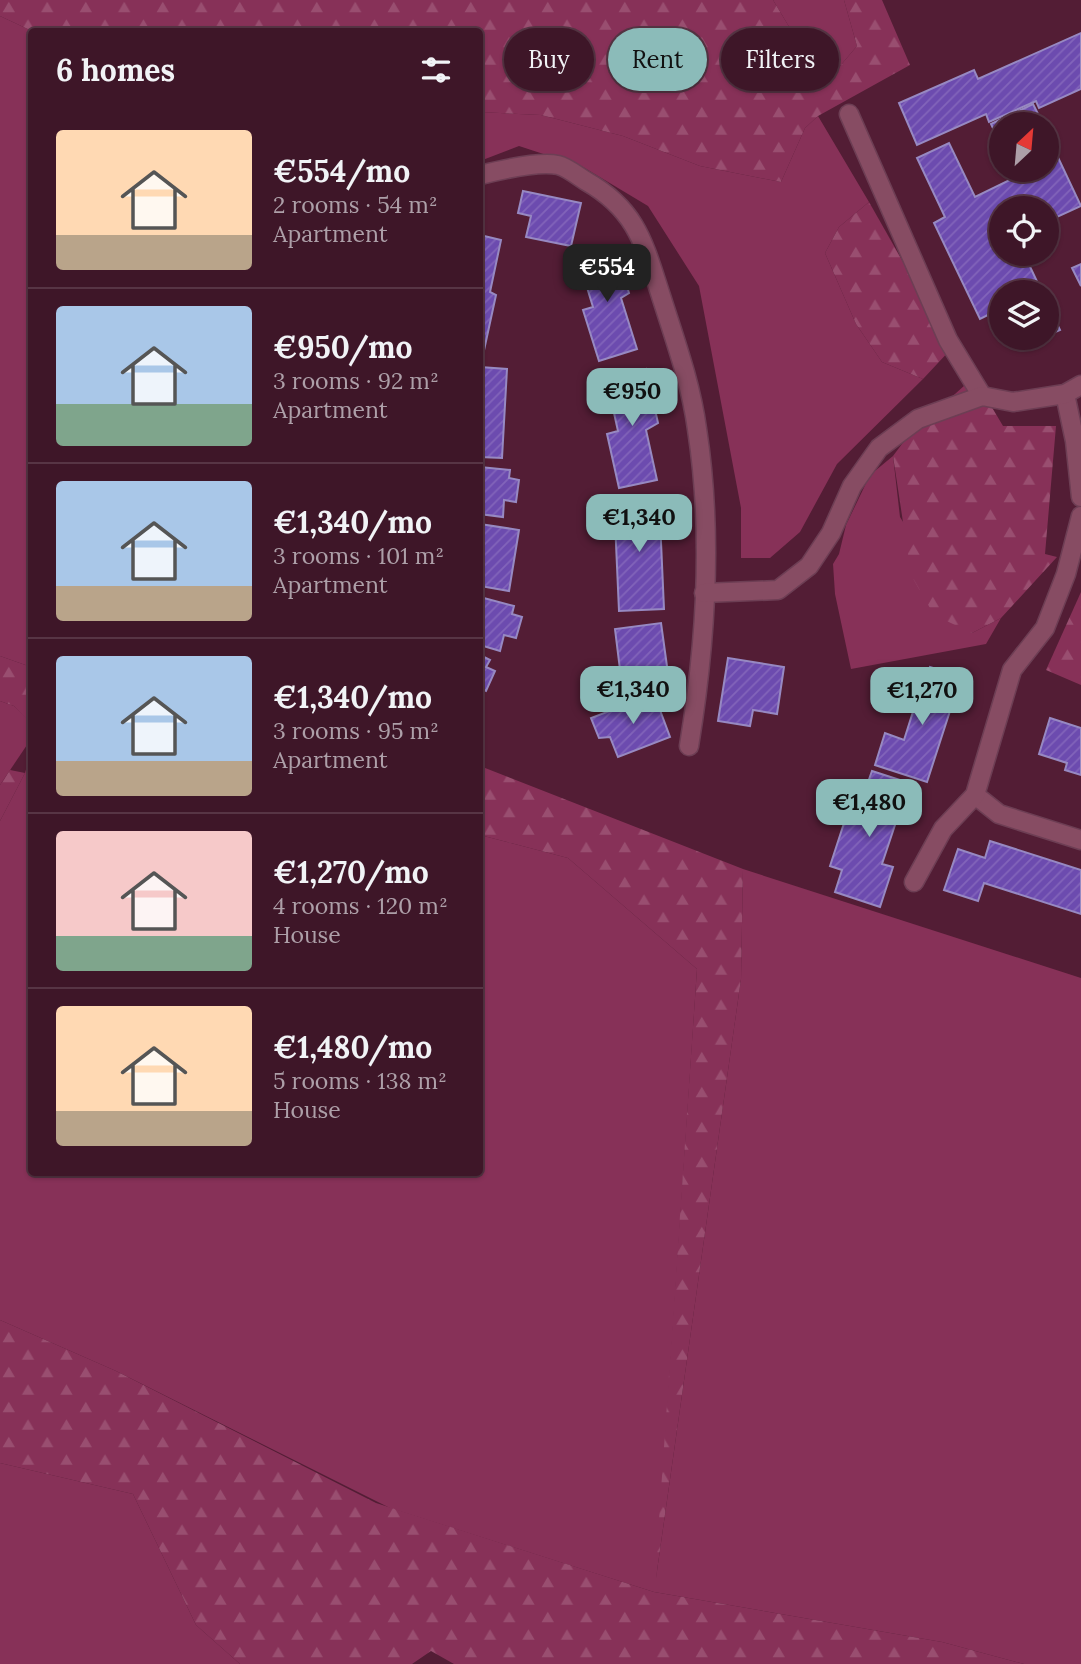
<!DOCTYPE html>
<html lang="en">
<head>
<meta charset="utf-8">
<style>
  body { margin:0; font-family:Lora,serif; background:#451f30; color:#f1f3f6; height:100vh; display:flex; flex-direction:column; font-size:26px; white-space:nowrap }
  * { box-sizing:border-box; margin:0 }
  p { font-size:23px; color:#ad9fa8 }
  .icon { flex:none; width:38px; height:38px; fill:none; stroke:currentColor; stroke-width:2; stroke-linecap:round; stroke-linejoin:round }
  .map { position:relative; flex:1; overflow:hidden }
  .sheet { position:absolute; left:28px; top:28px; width:455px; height:1148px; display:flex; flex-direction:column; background:#3e1628; border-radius:7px; box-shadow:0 2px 5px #0004,0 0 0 2px #573545 }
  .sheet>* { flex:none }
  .hud { position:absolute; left:504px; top:28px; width:471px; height:63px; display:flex; gap:14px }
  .needle { width:46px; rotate:26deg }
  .fabs { position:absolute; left:989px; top:112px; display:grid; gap:14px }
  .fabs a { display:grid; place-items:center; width:70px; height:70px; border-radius:50%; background:#3e1628; box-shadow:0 2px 5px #0004,0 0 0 2px #573545; font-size:35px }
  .price { position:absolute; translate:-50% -60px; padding:0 16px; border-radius:14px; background:#8bbbb9; color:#111; font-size:23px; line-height:46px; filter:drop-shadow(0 2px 4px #0008) }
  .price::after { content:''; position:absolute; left:50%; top:42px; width:21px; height:16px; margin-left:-10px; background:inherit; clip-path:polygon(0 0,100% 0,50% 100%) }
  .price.on { background:#222; color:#fff }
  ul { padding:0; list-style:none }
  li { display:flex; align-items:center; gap:21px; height:175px; padding:0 28px }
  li+li { border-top:2px solid #573545 }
  li span { display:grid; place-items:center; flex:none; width:196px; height:140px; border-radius:7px; color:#555 }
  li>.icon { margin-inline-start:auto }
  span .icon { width:84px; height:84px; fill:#fffc; stroke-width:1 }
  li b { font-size:30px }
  h2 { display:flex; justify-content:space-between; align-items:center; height:84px; padding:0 28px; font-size:30px }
  .pill { padding:0 24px; border-radius:32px; background:#3e1628; box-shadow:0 2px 5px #0004,0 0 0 2px #573545; font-size:24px; line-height:63px }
  .pill.on { background:#8bbbb9; color:#111 }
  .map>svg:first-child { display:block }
  .green { fill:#873158 }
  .forest { fill:url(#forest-firs) }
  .building { fill:url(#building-hatch); stroke:#9789c2; stroke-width:2 }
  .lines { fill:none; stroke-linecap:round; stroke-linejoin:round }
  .minor-casing { stroke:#6d3e54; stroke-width:21 }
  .minor { stroke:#874c63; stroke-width:18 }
</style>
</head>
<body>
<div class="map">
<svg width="1081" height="1664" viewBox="0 0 1081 1664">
  <defs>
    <pattern id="forest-firs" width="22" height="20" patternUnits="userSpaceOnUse" patternTransform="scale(1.75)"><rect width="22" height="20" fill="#873158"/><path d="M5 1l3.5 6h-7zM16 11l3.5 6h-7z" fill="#994e70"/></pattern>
    <pattern id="building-hatch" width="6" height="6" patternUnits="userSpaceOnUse" patternTransform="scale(1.75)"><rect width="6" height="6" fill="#6c4baf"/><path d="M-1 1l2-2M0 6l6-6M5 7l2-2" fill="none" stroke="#8264ba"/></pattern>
  </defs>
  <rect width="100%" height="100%" fill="#531d35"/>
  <g class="green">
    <polygon points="773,0 844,0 857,46 824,85"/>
    <polygon points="0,16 32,31 31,667 0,656"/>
    <polygon points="480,112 541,115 623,136 700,166 781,182 805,128 818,116 869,202 839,227 825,253 856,324 882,362 923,379 837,464 800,532 770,558 741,558 741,508 699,286 648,206 583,167 519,146 480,161"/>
    <polygon points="893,456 900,517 972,633 1001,618 986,644 851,669 835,594 833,564 839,554 846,525 870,475"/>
    <polygon points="0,701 14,706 32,724 31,739 0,785"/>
    <polygon points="31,751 32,1172 480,1172 480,835 568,858 697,969 656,1578 741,979 743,869 1081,978 1081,1664 1024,1664 942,1642 654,1592 390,1508 116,1371 0,1320 0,821 25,773"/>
    <polygon points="0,1463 133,1494 196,1625 240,1664 0,1664"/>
  </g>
  <g class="forest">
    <polygon points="0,0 773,0 824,85 857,46 844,0 882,0 910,65 818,116 805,128 781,182 700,166 623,136 541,115 480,112 480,32 32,31 0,16"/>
    <polygon points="869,202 952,348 923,379 882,362 856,324 825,253 839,227"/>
    <polygon points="974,377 1003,426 1056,426 1045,554 1057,557 1001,618 972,633 934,615 911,575 893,456 908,436"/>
    <polygon points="1081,592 1081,685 1046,670"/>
    <polygon points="0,656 31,667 31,724 14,706 0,701"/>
    <polygon points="480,766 743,869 741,979 654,1592 942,1642 1024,1664 454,1664 431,1651 412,1664 240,1664 196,1625 133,1494 0,1463 0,1320 116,1371 376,1503 654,1592 697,969 568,858 480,835"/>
    <polygon points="10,770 25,773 0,821 0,785"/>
  </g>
  <g class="building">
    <polygon points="1081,33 1081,89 1039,108 1036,101 989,122 986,114 917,145 899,103 974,70 978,79"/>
    <polygon points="1033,104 1043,124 1001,124 1001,145 991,124"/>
    <polygon points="1046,132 1081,206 1046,222 1046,208 1001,208 1001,254 1024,254 1042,292 1001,292 1001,312 1000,309 980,319 934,223 945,217 917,158 949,143 975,197 1016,177 1013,170 1046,170"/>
    <polygon points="523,191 581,203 571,246 526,237 531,216 518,213"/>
    <polygon points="480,235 501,240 490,292 496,295 483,355 480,355"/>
    <polygon points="615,247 629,293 621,298 637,349 599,361 583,310 593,307 578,258"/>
    <polygon points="1081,264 1081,286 1072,268"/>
    <polygon points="1046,301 1060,330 1046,336"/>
    <polygon points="1013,338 1043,338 1019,349"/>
    <polygon points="480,367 507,369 502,458 480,457"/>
    <polygon points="646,369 658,423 646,430 657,480 619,488 607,434 618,431 606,377"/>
    <polygon points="480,467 510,470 509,478 519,480 516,502 504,500 503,517 480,514"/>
    <polygon points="659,497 664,609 619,611 614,499"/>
    <polygon points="480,524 519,530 509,591 480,586"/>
    <polygon points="480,597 514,606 512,614 522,617 516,638 504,635 500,651 480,645"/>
    <polygon points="661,623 670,688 623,694 615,629"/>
    <polygon points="480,655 490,660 486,667 495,671 486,691 480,688"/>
    <polygon points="728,658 784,667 777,714 753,710 750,726 718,721"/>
    <polygon points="930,667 961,677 927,782 875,765 885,733 904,740 917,699 909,693 913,677 925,682"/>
    <polygon points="654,694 670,737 618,757 610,737 599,738 591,718"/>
    <polygon points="1050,718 1081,728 1081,775 1065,770 1067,763 1039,754"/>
    <polygon points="872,771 909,783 882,864 893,867 880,907 835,892 842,870 830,866 847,814 853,817 859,798 850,795 854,781 867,785"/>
    <polygon points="990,841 1081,870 1081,914 984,883 978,901 944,890 958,849 985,858"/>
  </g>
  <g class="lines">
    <g class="minor-casing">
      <g id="minor">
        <polyline points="849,114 948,340 982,396"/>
        <path d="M 480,175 C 500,170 537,161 558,165 C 567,167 578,176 586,181 C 637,210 644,244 661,296 C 675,340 691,384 697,429 C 713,533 706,643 689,746"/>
        <polyline points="1065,394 1075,441 1081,497"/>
        <polyline points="704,593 778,590 809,566 831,533 852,486 879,448 918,419 982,396 1013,402 1065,394 1081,385"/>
        <polyline points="975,795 999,814 1081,840"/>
        <polyline points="914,882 943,829 975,795 1012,670 1045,628 1066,574 1081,516"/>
      </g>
    </g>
    <use href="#minor" class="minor"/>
  </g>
</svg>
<div class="fabs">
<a><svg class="needle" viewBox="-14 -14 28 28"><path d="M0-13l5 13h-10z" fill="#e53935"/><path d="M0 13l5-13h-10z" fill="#ad9fa8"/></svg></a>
<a><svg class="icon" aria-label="locate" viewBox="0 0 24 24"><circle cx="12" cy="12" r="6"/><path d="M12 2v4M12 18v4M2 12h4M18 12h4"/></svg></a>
<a><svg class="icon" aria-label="layers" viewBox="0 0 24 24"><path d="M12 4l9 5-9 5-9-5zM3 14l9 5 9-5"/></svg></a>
</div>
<b class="price on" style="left:607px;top:304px">€554</b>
<b class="price" style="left:632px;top:428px">€950</b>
<b class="price" style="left:639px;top:554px">€1,340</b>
<b class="price" style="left:633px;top:726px">€1,340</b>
<b class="price" style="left:922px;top:727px">€1,270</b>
<b class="price" style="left:869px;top:839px">€1,480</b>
<div class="hud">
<a class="pill">Buy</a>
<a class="pill on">Rent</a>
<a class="pill">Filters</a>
</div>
<section class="sheet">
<h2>6 homes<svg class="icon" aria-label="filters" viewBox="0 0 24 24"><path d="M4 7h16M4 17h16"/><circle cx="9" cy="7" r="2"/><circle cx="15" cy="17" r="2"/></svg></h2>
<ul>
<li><span style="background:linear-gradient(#ffd9b3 75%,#b9a48a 0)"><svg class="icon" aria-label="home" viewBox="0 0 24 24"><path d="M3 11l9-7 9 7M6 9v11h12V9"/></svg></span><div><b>€554/mo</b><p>2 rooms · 54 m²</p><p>Apartment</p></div></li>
<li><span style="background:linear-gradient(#a9c7e8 70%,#7fa58c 0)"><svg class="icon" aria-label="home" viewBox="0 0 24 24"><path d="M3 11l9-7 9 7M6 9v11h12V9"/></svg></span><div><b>€950/mo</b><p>3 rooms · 92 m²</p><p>Apartment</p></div></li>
<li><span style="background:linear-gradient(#a9c7e8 75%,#b9a48a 0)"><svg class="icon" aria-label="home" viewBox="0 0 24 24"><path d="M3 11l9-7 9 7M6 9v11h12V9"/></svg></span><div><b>€1,340/mo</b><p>3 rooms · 101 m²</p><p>Apartment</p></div></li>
<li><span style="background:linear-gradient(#a9c7e8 75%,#b9a48a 0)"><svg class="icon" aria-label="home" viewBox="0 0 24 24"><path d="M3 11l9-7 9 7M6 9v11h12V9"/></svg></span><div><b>€1,340/mo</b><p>3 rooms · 95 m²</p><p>Apartment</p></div></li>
<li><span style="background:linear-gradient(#f6c9c9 75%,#7fa58c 0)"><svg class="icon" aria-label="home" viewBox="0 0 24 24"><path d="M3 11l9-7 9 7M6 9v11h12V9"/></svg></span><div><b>€1,270/mo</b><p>4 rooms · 120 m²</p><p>House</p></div></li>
<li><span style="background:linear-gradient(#ffd9b3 75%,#b9a48a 0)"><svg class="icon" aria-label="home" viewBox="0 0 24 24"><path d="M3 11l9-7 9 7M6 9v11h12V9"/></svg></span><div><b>€1,480/mo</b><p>5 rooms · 138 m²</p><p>House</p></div></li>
</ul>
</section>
</div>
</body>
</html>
